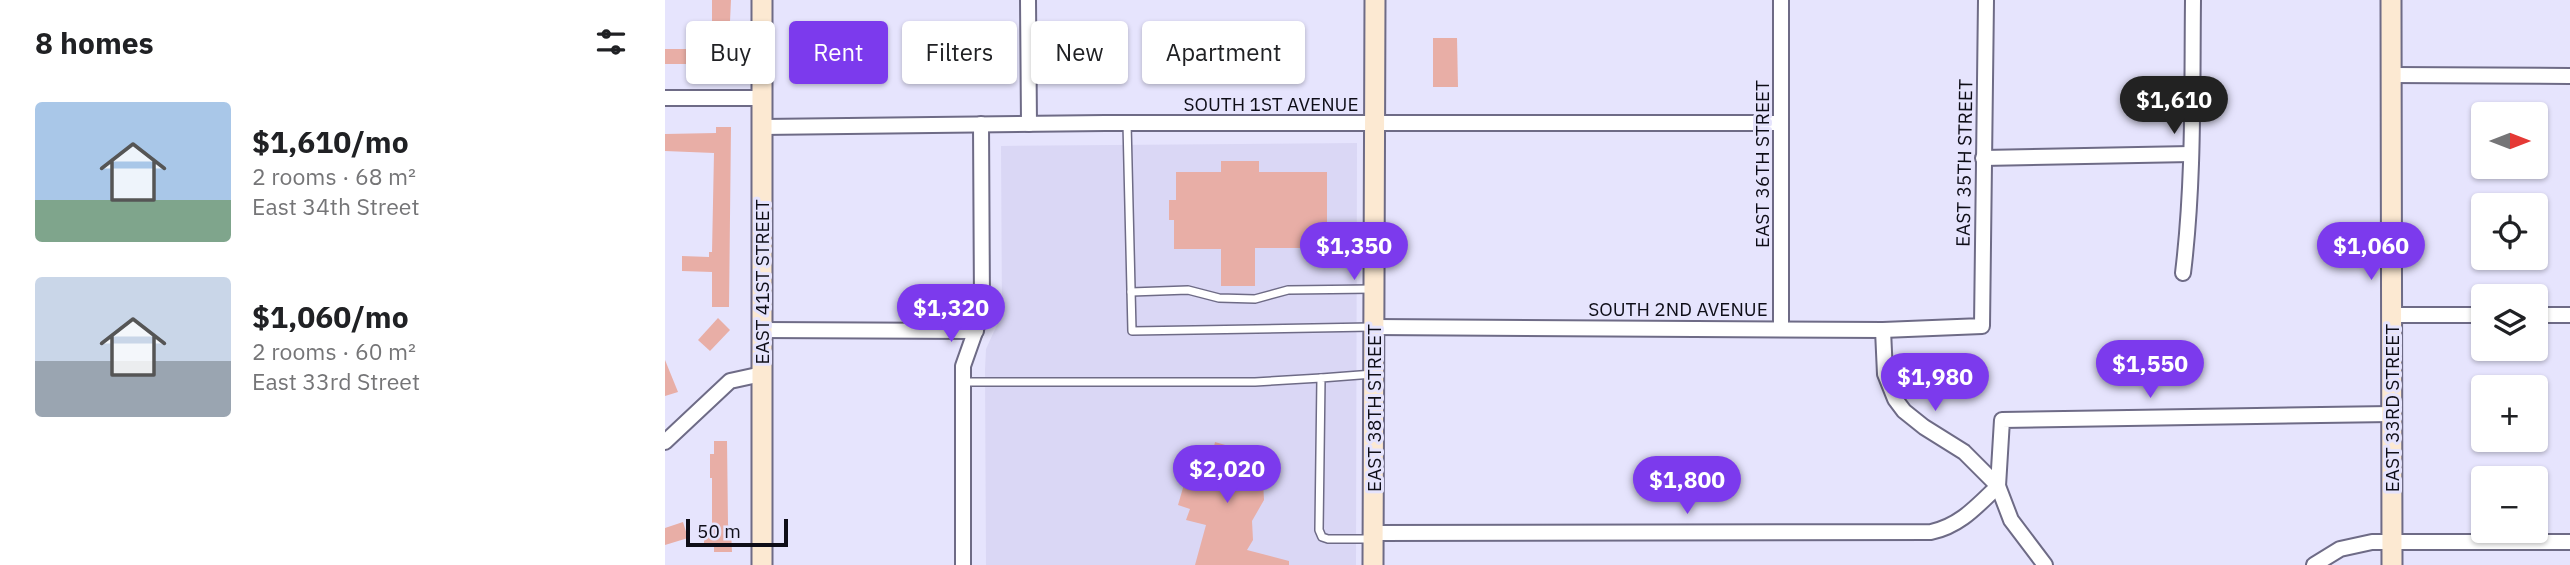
<!DOCTYPE html>
<html lang="en">
<head>
<meta charset="utf-8">
<style>
  body { margin:0; font-family:"IBM Plex Sans",sans-serif; background:#f2f2f2; color:#202124; height:100vh; display:flex; flex-direction:column; font-size:26px; white-space:nowrap }
  * { box-sizing:border-box; margin:0 }
  p { font-size:23px; color:#757577 }
  .icon { flex:none; width:38px; height:38px; fill:none; stroke:currentColor; stroke-width:2; stroke-linecap:round; stroke-linejoin:round }
  .map { position:relative; flex:1; overflow:hidden }
  .details { display:flex; flex-direction:column; background:#fff; width:665px }
  .details>* { flex:none }
  .top-card { position:absolute; left:21px; top:21px; width:665px; height:63px; display:flex; gap:14px }
  .needle { width:46px; rotate:90deg }
  .controls { position:absolute; left:1806px; top:102px; display:grid; gap:14px }
  .controls a { display:grid; place-items:center; width:77px; height:77px; border-radius:7px; background:#fff; box-shadow:0 2px 5px #0004; font-size:35px }
  .scale { position:absolute; left:21px; bottom:18px; width:102px; box-sizing:border-box; padding-left:7px; border:4px solid #0e0d17; border-top:0; font-size:19px; line-height:24px; white-space:nowrap; color:#0e0d17; -webkit-text-stroke:5px #e6e4fd; paint-order:stroke }
  .price { position:absolute; translate:-50% -60px; padding:0 16px; border-radius:24px; background:#7c3aed; color:#fff; font-size:23px; line-height:46px; filter:drop-shadow(0 2px 4px #0008) }
  .price::after { content:''; position:absolute; left:50%; top:42px; width:21px; height:16px; margin-left:-10px; background:inherit; clip-path:polygon(0 0,100% 0,50% 100%) }
  .price.on { background:#222; color:#fff }
  ul { padding:0; list-style:none }
  li { display:flex; align-items:center; gap:21px; height:175px; padding:0 35px }
  li span { display:grid; place-items:center; flex:none; width:196px; height:140px; border-radius:7px; color:#555 }
  li>.icon { margin-inline-start:auto }
  span .icon { width:84px; height:84px; fill:#fffc; stroke-width:1 }
  li b { font-size:30px }
  h2 { display:flex; justify-content:space-between; align-items:center; height:84px; padding:0 35px; font-size:30px }
  .chip { padding:0 24px; border-radius:7px; background:#fff; box-shadow:0 2px 5px #0004; font-size:24px; line-height:63px }
  .chip.on { background:#7c3aed; color:#fff }
  main { display:flex; flex:1; min-height:0 }
  .map>svg:first-child { display:block }
  .built { fill:#dad7f5 }
  .building { fill:#e8aea6 }
  .lines { fill:none; stroke-linecap:round; stroke-linejoin:round }
  .lane-casing { stroke:#6e6b86; stroke-width:10 }
  .street-casing { stroke:#6e6b86; stroke-width:18 }
  .secondary-casing { stroke:#6e6b86; stroke-width:23 }
  .lane { stroke:#fff; stroke-width:7 }
  .street { stroke:#fff; stroke-width:14 }
  .secondary { stroke:#fce9d2; stroke-width:19 }
  .labels { text-anchor:middle; dominant-baseline:central; stroke-width:6; stroke-linejoin:round; paint-order:stroke }
  .street-label { font-size:19px; fill:#0e0d17; stroke:#e6e4fd }
</style>
</head>
<body>
<main>
<section class="details">
<h2>8 homes<svg class="icon" aria-label="filters" viewBox="0 0 24 24"><path d="M4 7h16M4 17h16"/><circle cx="9" cy="7" r="2"/><circle cx="15" cy="17" r="2"/></svg></h2>
<ul>
<li><span style="background:linear-gradient(#a9c7e8 70%,#7fa58c 0)"><svg class="icon" aria-label="home" viewBox="0 0 24 24"><path d="M3 11l9-7 9 7M6 9v11h12V9"/></svg></span><div><b>$1,610/mo</b><p>2 rooms · 68 m²</p><p>East 34th Street</p></div></li>
<li><span style="background:linear-gradient(#c9d6e8 60%,#9aa5b1 0)"><svg class="icon" aria-label="home" viewBox="0 0 24 24"><path d="M3 11l9-7 9 7M6 9v11h12V9"/></svg></span><div><b>$1,060/mo</b><p>2 rooms · 60 m²</p><p>East 33rd Street</p></div></li>
</ul>
</section>
<div class="map">
<svg width="1905" height="565" viewBox="0 0 1905 565">
  <rect width="100%" height="100%" fill="#e6e4fd"/>
  <polygon class="built" points="692,143 691,565 321,565 320,370 321,349 337,314 336,146"/>
  <g class="building">
    <polygon points="47,0 66,0 63,64 0,64 0,49 47,49"/>
    <polygon points="768,38 792,38 793,87 768,87"/>
    <polygon points="51,127 66,127 64,307 47,307 47,272 17,271 17,256 44,257 44,252 47,252 49,153 0,151 0,134 51,133"/>
    <polygon points="556,161 594,161 594,172 662,172 662,248 590,248 590,286 556,286 556,249 509,249 509,220 504,220 504,200 511,200 511,172 556,172"/>
    <polygon points="53,318 65,330 45,351 33,340"/>
    <polygon points="0,360 13,392 0,396"/>
    <polygon points="49,441 62,441 63,524 64,530 66,530 67,552 49,552 49,544 39,544 39,531 47,531 47,478 45,478 45,454 49,454"/>
    <polygon points="550,442 605,458 598,482 599,500 587,521 588,540 582,550 624,561 624,565 530,565 541,525 521,520 525,509 513,505 529,450 547,455"/>
    <polygon points="18,522 23,538 0,545 0,528"/>
  </g>
  <g class="lines">
    <g class="lane-casing">
      <g id="lane">
        <polyline points="462,123 467,331 706,327"/>
        <polyline points="466,292 523,290 554,298 590,299 623,290 708,289"/>
        <polyline points="299,382 590,382 656,378"/>
        <polyline points="706,539 663,539 657,537 654,530 656,378 708,374"/>
      </g>
    </g>
    <g class="street-casing">
      <g id="street">
        <polyline points="363,0 364,124"/>
        <polyline points="1116,0 1116,329"/>
        <polyline points="1726,75 1905,76"/>
        <polyline points="0,98 96,98"/>
        <polyline points="96,127 440,123 1116,123"/>
        <polyline points="1318,158 1526,154"/>
        <path d="M 1518,273 C 1529,183 1527,91 1528,0"/>
        <polyline points="1727,315 1818,315"/>
        <polyline points="1871,315 1905,315"/>
        <polyline points="709,327 1218,330 1317,326 1321,0"/>
        <polyline points="97,330 311,331"/>
        <polyline points="1218,330 1220,374 1230,399 1239,411 1259,427 1299,452 1333,486 1346,520 1380,565"/>
        <polyline points="0,442 65,381 97,374"/>
        <polyline points="1333,486 1337,420 1726,414"/>
        <path d="M 708,533 L 1266,532 C 1295,526 1312,506 1333,486"/>
        <polyline points="298,565 298,366 315,318 317,305 316,124"/>
        <polyline points="1649,565 1675,549 1707,542 1905,542"/>
      </g>
    </g>
    <g class="secondary-casing">
      <g id="secondary">
        <polyline points="97,0 97,565"/>
        <polyline points="1726,0 1727,565"/>
        <polyline points="708,565 710,0"/>
      </g>
    </g>
    <use href="#lane" class="lane"/>
    <use href="#street" class="street"/>
    <use href="#secondary" class="secondary"/>
  </g>
  <g class="labels">
    <g class="street-label">
      <text x="606" y="104">SOUTH 1ST AVENUE</text>
      <text transform="translate(1299 163) rotate(-89)">EAST 35TH STREET</text>
      <text transform="translate(1097 164) rotate(-90)">EAST 36TH STREET</text>
      <text transform="translate(97 282) rotate(-90)">EAST 41ST STREET</text>
      <text x="1013" y="309">SOUTH 2ND AVENUE</text>
      <text transform="translate(709 408) rotate(-90)">EAST 38TH STREET</text>
      <text transform="translate(1727 408) rotate(-90)">EAST 33RD STREET</text>
    </g>
  </g>
</svg>
<div class="controls">
<a><svg class="needle" viewBox="-14 -14 28 28"><path d="M0-13l5 13h-10z" fill="#e53935"/><path d="M0 13l5-13h-10z" fill="#757577"/></svg></a>
<a><svg class="icon" aria-label="locate" viewBox="0 0 24 24"><circle cx="12" cy="12" r="6"/><path d="M12 2v4M12 18v4M2 12h4M18 12h4"/></svg></a>
<a><svg class="icon" aria-label="layers" viewBox="0 0 24 24"><path d="M12 4l9 5-9 5-9-5zM3 14l9 5 9-5"/></svg></a>
<a>+</a>
<a>−</a>
</div>
<div class="scale">50 m</div>
<b class="price on" style="left:1509px;top:136px">$1,610</b>
<b class="price" style="left:689px;top:282px">$1,350</b>
<b class="price" style="left:1706px;top:282px">$1,060</b>
<b class="price" style="left:286px;top:344px">$1,320</b>
<b class="price" style="left:1485px;top:400px">$1,550</b>
<b class="price" style="left:1270px;top:413px">$1,980</b>
<b class="price" style="left:562px;top:505px">$2,020</b>
<b class="price" style="left:1022px;top:516px">$1,800</b>
<div class="top-card">
<a class="chip">Buy</a>
<a class="chip on">Rent</a>
<a class="chip">Filters</a>
<a class="chip">New</a>
<a class="chip">Apartment</a>
</div>
</div>
</main>
</body>
</html>
